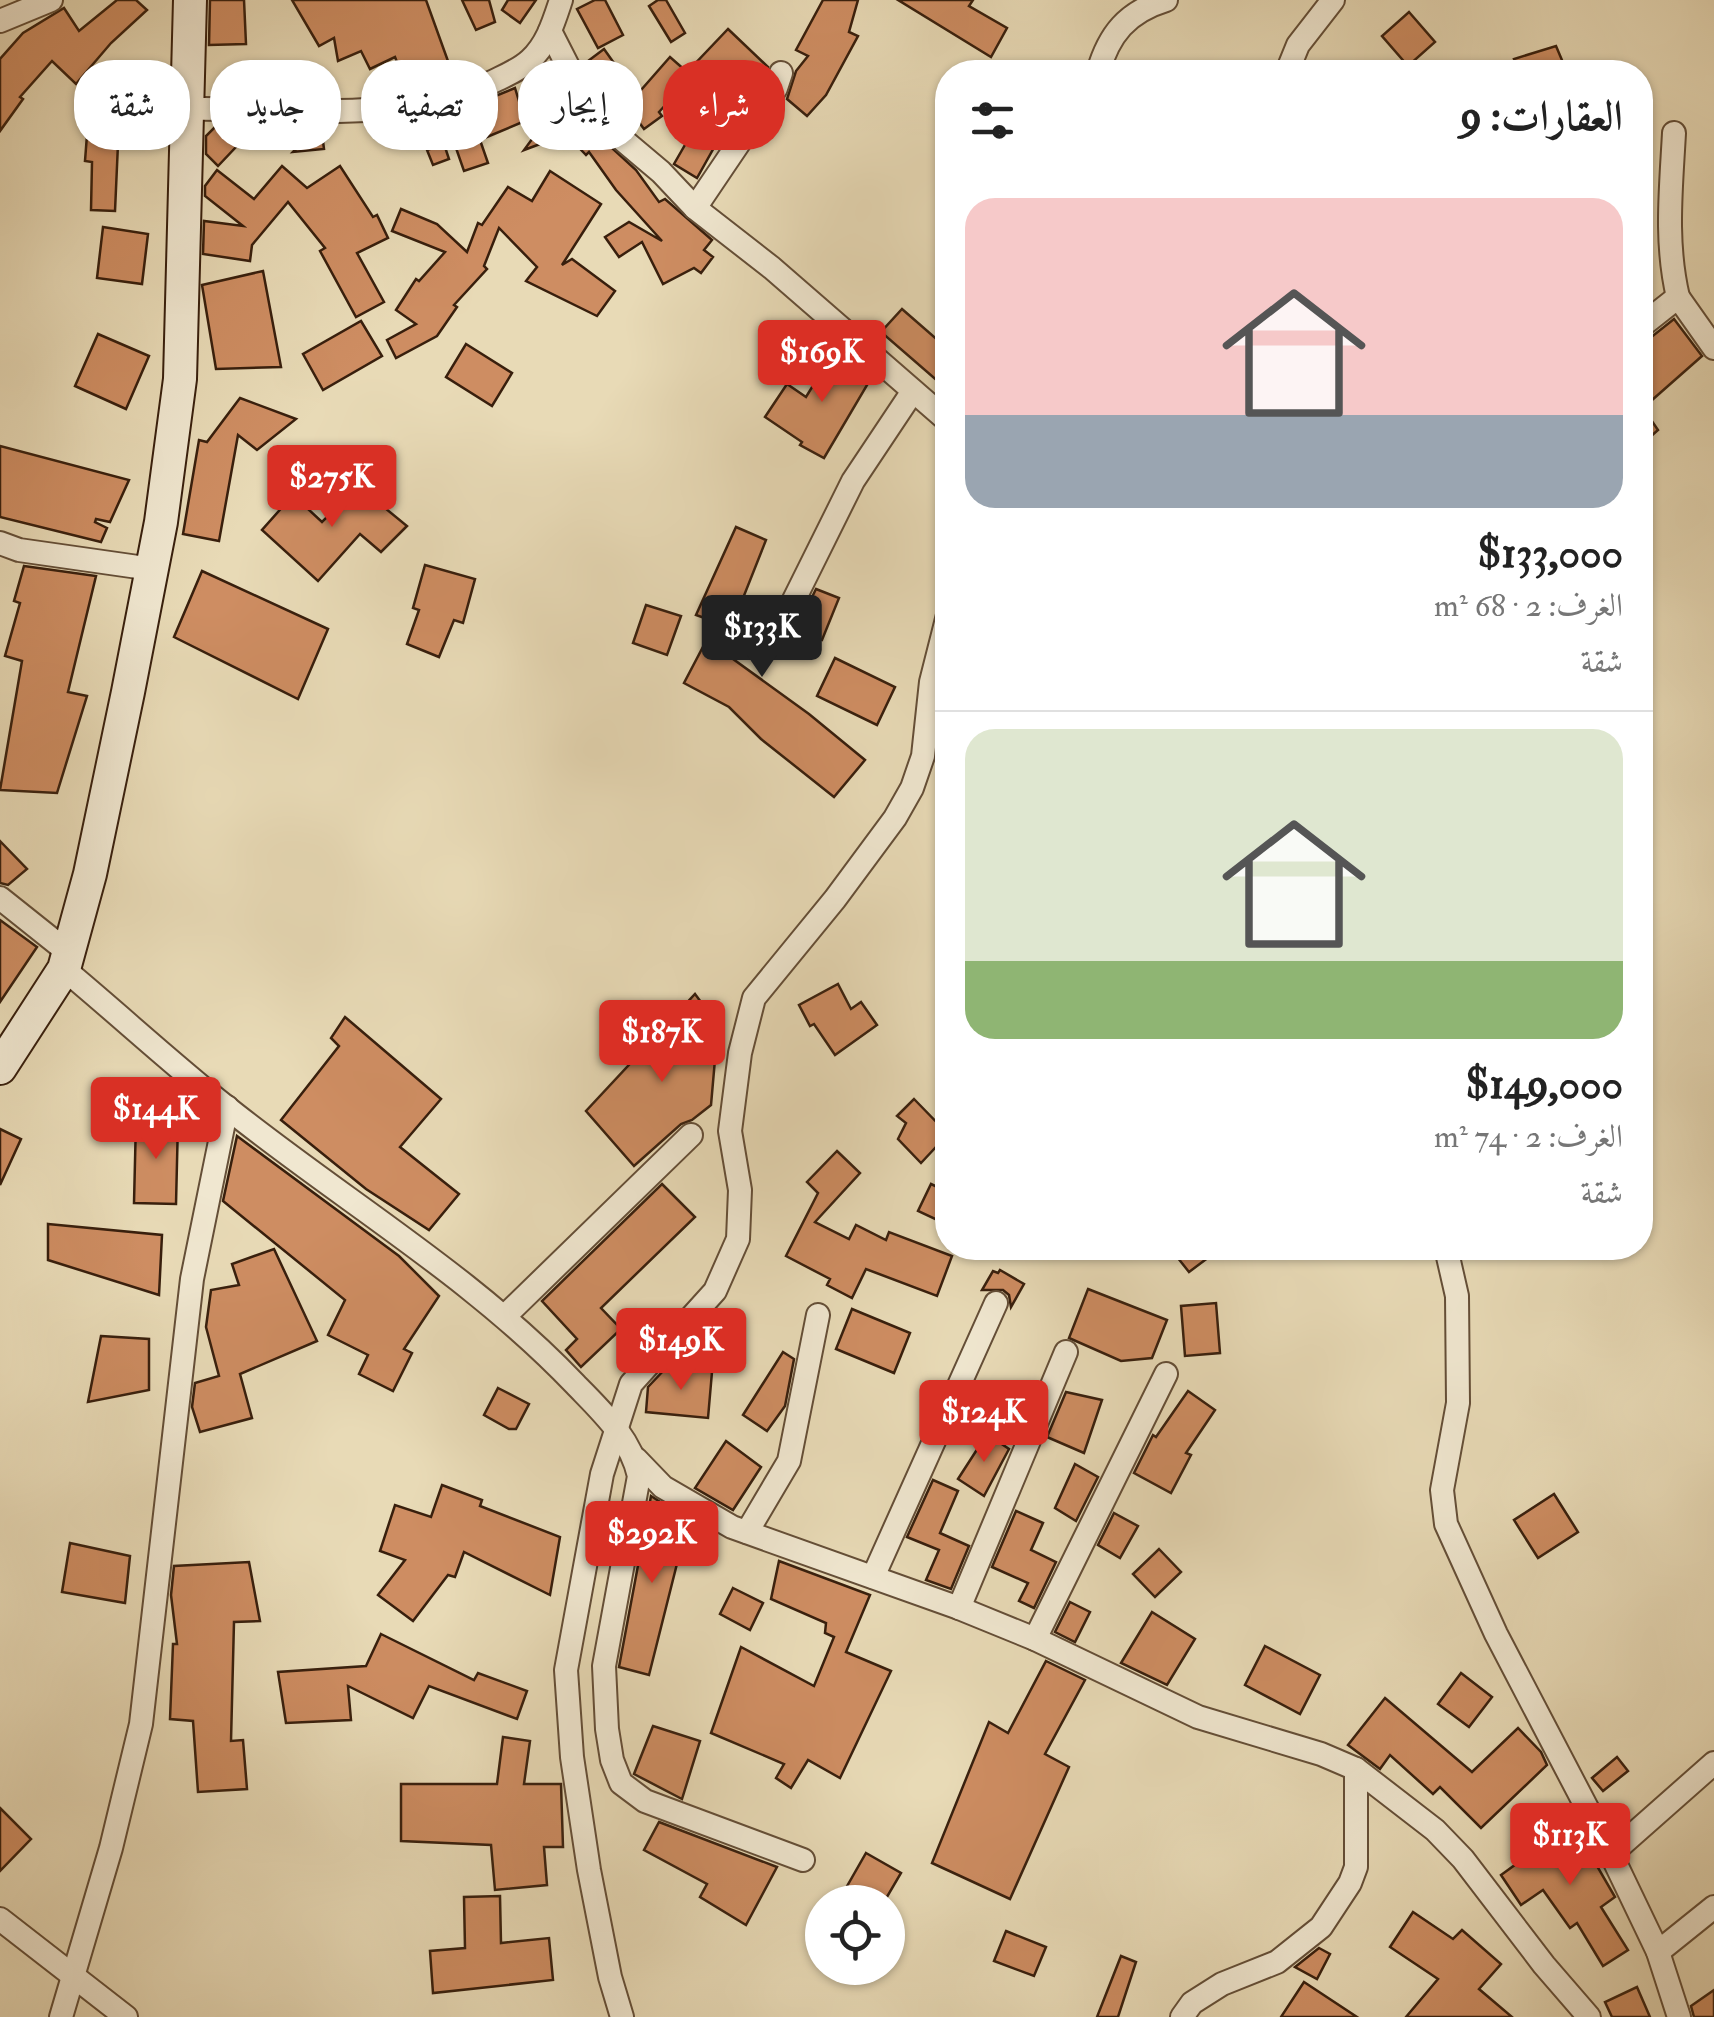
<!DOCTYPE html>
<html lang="ar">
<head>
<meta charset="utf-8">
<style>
  body { margin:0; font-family:"IM FELL Double Pica",Amiri,serif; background:#f2f2f2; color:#222; direction:rtl; height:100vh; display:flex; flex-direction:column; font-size:38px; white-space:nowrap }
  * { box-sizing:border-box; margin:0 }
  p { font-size:32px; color:#767676 }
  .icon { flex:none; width:55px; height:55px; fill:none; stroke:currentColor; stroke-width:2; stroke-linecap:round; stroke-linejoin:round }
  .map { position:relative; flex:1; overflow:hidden; direction:ltr }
  .sheet { position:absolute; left:935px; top:60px; width:718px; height:1200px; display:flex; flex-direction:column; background:#fff; border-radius:40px; box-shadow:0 2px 8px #0004; direction:rtl }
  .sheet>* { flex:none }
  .banner { position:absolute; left:30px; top:60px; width:755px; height:90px; direction:rtl; display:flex; gap:20px }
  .controls { position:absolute; left:805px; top:1885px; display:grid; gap:20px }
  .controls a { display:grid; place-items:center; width:100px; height:100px; border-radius:50%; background:#fff; box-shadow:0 2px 8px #0004; font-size:50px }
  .price { position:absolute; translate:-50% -85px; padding:0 22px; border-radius:10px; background:#d93025; color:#fff; font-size:32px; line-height:65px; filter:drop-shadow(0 2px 5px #0008) }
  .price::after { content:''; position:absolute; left:50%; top:60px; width:30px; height:22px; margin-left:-15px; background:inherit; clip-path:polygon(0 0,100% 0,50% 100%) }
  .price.current { background:#222; color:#fff }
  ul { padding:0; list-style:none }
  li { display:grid; align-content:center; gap:20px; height:530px; padding:0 30px }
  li+li { border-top:2px solid #e0e0e0 }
  li span { display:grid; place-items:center; height:310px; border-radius:30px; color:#555 }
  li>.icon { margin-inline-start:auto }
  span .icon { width:180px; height:180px; fill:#fffc; stroke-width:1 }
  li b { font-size:42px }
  h2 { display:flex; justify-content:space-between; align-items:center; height:120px; padding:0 30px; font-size:42px }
  .pill { padding:0 35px; border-radius:40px; background:#fff; box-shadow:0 2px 8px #0004; font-size:35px; line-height:90px }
  .pill.current { background:#d93025; color:#fff }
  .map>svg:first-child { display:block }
  .building { fill:#ce8d62; stroke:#381f0d; stroke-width:2.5 }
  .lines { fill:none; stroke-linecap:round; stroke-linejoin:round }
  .street-casing { stroke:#644e37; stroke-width:26 }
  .secondary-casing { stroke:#381f0d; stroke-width:36 }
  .street { stroke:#f0e7d0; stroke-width:22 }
  .secondary { stroke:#f0e7d0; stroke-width:32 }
</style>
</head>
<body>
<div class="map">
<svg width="1714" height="2017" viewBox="0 0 1714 2017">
  <rect width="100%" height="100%" fill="#e8dab6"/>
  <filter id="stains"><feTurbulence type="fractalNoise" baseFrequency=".002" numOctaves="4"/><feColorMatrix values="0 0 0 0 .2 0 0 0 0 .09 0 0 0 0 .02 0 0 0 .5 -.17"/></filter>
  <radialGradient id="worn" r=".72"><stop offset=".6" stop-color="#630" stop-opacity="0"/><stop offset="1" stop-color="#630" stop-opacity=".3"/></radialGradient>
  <g class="building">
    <polygon points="117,0 136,0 147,10 111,43 76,84 52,61 20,97 23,99 0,131 0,59 23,33 64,8 79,31"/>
    <polygon points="210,0 244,0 246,44 209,45"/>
    <polygon points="292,0 426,0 453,75 408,90 395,57 370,69 361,51 338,61 334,38 319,46"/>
    <polygon points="462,0 489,0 495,22 476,30"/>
    <polygon points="508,0 536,0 520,23 502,10"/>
    <polygon points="595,0 605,0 623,35 598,48 577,9"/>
    <polygon points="658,0 666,0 685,33 671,42 649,6"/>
    <polygon points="823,0 858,0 849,32 858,36 826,95 807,116 787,99 796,71 808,56 796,50"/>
    <polygon points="898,0 973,0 969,6 1007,28 991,57"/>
    <polygon points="1409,12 1435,42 1408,66 1382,36"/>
    <polygon points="728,29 768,67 766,71 742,96 723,78 731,64 690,95 680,89 659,112 662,116 644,129 627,106 670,57 687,72"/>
    <polygon points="1556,46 1567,72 1519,72 1514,59"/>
    <polygon points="604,49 633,90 610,106 584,64"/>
    <polygon points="255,62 303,65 313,96 258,95"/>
    <polygon points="551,66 588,126 636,170 659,202 665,199 712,240 704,250 713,257 701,273 694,268 663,284 642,242 619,257 605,237 629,222 662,241 616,190 589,152 586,155 563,131 559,137 524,150 560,101 540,75"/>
    <polygon points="515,88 525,121 487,137 478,103"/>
    <polygon points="96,98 120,99 115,211 91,210 92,162 85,161 88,122 94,122"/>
    <polygon points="218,124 230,124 252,145 237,146 218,166 206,154 206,136"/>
    <polygon points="255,125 321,126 324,149 293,152 302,143 256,145"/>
    <polygon points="693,131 716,144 697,178 674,164"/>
    <polygon points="480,140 488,163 464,171 456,148"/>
    <polygon points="444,144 449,159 433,165 427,150"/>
    <polygon points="282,166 307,188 340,166 373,217 377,215 388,238 357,253 384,302 356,317 320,251 325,248 288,202 252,245 250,261 203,254 204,221 243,226 205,196 205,186 217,170 254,199"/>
    <polygon points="550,171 601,204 562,265 572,259 615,291 597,316 526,281 537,267 499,228 484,266 487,269 454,305 457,307 437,336 396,358 387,340 416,324 396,310 416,279 419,281 445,252 392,231 401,209 437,224 467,252 478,223 482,225 508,187 532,201"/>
    <polygon points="103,227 148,234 142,284 97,278"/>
    <polygon points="263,271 281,367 216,369 202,285"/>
    <polygon points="902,309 948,349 948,390 881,332"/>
    <polygon points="1674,319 1702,356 1643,408 1658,430 1640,446 1640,342 1649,339"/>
    <polygon points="361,321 382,356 323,390 303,354"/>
    <polygon points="98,334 149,356 126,409 75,386"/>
    <polygon points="466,344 512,373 492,406 446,377"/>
    <polygon points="835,350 873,375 824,458 800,445 802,442 765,417 787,384 806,397"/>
    <polygon points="240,398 296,419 257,450 238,435 219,541 183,534 199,440 207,442"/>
    <polygon points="0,446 129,480 110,522 96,519 95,522 107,528 101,542 0,517"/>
    <polygon points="358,486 407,526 381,552 360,534 318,581 262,530 293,495 322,522"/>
    <polygon points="736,527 766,540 722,651 809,714 865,760 834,797 761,739 729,707 684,683 716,622 696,615"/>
    <polygon points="425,565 475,579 463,623 454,620 439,657 407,644 419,610 413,608"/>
    <polygon points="24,566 96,576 68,692 87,696 57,793 0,790 22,661 5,656 20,603 14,601"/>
    <polygon points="202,571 328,629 298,699 174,637"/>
    <polygon points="816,589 839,598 822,640 796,630"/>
    <polygon points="646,605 681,616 667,655 633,643"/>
    <polygon points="835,658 895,687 877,725 817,696"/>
    <polygon points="0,841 27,869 8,885 0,883"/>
    <polygon points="0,920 37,947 0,1002"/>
    <polygon points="838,984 851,1009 861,1002 877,1025 835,1055 814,1024 810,1026 799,1005"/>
    <polygon points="695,994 718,1025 711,1105 692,1120 681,1124 634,1166 586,1111"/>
    <polygon points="345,1017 441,1099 400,1147 459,1194 429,1230 366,1189 281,1120 339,1046 331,1038"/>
    <polygon points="914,1099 948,1134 921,1163 898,1139 906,1123 897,1116"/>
    <polygon points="136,1120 178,1121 176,1204 134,1203"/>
    <polygon points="0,1129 21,1139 0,1185"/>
    <polygon points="237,1136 399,1256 439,1296 404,1349 412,1353 393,1391 359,1374 368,1355 328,1335 345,1300 223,1201"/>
    <polygon points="837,1151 860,1173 815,1222 849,1239 856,1225 886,1240 889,1232 952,1256 937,1296 866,1269 852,1298 827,1285 830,1279 786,1256 818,1193 807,1182"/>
    <polygon points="662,1184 695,1217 601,1308 621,1329 581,1367 566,1350 577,1339 542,1301"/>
    <polygon points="931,1184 948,1192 948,1225 918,1211"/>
    <polygon points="48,1224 162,1235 159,1295 48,1260"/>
    <polygon points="1170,1248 1221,1248 1189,1272"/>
    <polygon points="274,1249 317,1341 240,1374 252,1418 200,1432 192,1407 195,1383 219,1376 206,1327 211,1290 239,1285 232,1264"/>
    <polygon points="1000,1270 1024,1284 1011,1307 1009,1295 1003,1290 982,1290 993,1271 998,1273"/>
    <polygon points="1088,1289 1167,1320 1152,1358 1121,1361 1069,1338"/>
    <polygon points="1216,1303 1220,1353 1185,1356 1181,1306"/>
    <polygon points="852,1309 910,1333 894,1373 836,1349"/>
    <polygon points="101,1336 149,1339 149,1390 88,1402"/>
    <polygon points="783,1352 794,1359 785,1406 767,1431 743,1415"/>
    <polygon points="666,1368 712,1372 708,1418 646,1412 648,1387"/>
    <polygon points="498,1388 529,1404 516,1429 509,1429 484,1415"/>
    <polygon points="1188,1391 1215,1410 1186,1453 1191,1455 1171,1493 1134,1473 1153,1435 1156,1437"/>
    <polygon points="1066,1392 1102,1400 1084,1453 1047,1437"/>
    <polygon points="987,1434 1009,1449 984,1496 958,1479"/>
    <polygon points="726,1441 761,1467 733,1510 695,1488"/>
    <polygon points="1075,1464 1098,1477 1076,1521 1055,1508"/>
    <polygon points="933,1480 958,1491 940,1533 969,1546 951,1589 926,1580 939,1550 907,1537"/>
    <polygon points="442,1485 482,1500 480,1506 560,1537 550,1595 464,1552 455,1577 448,1575 413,1621 378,1595 405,1560 380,1551 395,1505 431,1517"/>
    <polygon points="1554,1494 1578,1532 1538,1558 1514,1520"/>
    <polygon points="651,1496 688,1520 649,1675 619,1667"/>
    <polygon points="1016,1511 1043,1523 1031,1550 1056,1562 1034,1608 1019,1601 1028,1583 992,1567"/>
    <polygon points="1114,1513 1138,1526 1120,1558 1098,1545"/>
    <polygon points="70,1543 130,1556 125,1603 62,1592"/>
    <polygon points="1159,1549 1181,1572 1155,1597 1133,1574"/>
    <polygon points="779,1561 870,1595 846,1652 891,1671 840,1778 808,1760 791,1788 776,1778 784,1764 711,1733 741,1647 814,1686 834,1637 825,1633 826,1623 771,1599"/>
    <polygon points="249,1562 260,1621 234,1622 231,1741 243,1740 247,1789 198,1792 193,1721 170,1719 173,1644 177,1644 171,1595 174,1566"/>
    <polygon points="733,1588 763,1603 750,1630 720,1614"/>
    <polygon points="1070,1602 1090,1612 1075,1642 1055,1632"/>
    <polygon points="1152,1612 1195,1639 1167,1685 1121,1663"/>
    <polygon points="381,1634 474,1680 478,1673 527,1691 517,1719 429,1686 413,1718 348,1686 351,1720 286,1723 278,1672 366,1666"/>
    <polygon points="1265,1646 1320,1675 1300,1714 1245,1685"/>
    <polygon points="1046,1661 1085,1680 1045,1754 1069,1767 1010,1899 932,1863 989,1722 1008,1733"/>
    <polygon points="1461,1673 1492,1697 1469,1727 1438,1704"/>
    <polygon points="1385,1698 1472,1772 1518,1728 1541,1752 1547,1765 1481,1828 1440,1787 1433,1794 1390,1755 1380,1769 1348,1745"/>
    <polygon points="653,1726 700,1741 682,1799 634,1774"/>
    <polygon points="503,1737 530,1741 524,1784 561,1784 563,1847 544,1847 547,1885 495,1890 491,1845 401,1841 401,1784 497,1784"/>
    <polygon points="1617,1757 1628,1771 1603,1791 1592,1778"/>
    <polygon points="0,1808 31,1839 0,1871"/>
    <polygon points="659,1822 777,1867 746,1925 700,1897 707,1884 644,1850"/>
    <polygon points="1574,1822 1585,1837 1593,1852 1590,1854 1615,1897 1601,1907 1628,1950 1603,1966 1577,1923 1570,1928 1543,1890 1521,1905 1501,1875"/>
    <polygon points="866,1853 901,1873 884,1902 838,1902"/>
    <polygon points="500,1896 501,1943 549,1938 553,1980 433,1993 430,1951 465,1948 464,1897"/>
    <polygon points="1413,1912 1453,1939 1462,1930 1501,1964 1479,1989 1512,2017 1406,2017 1438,1979 1390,1947"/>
    <polygon points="1006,1931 1046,1947 1034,1976 994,1961"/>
    <polygon points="1319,1948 1330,1954 1317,1979 1295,1967"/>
    <polygon points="1121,1956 1136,1962 1118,2017 1097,2017"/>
    <polygon points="1304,1982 1357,2017 1281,2017"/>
    <polygon points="1637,1987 1650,2017 1612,2017 1605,2002"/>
    <polygon points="1714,1990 1714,2017 1694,2017 1691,2006"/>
  </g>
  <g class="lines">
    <g class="street-casing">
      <g id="street">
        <polyline points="0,21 51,0"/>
        <polyline points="550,31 577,84 599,116 623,140 661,172 695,208 772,268 948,421"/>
        <path d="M 1098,72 C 1109,34 1127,12 1166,0"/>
        <polyline points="1287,72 1298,45 1333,0"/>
        <path d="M 188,109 C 291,107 392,125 490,83 C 504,76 518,71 530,60 C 547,45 554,21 561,0"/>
        <path d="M 1674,133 C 1671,189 1665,242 1678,297"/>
        <polyline points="695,208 776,88 781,73"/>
        <polyline points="1640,327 1678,297 1714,348"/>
        <polyline points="0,543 19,550 152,569"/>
        <polyline points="777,634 853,481 913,391"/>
        <polyline points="0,898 69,953"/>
        <polyline points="948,915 948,930"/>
        <path d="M 64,969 C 118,1014 170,1062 225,1106 C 342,1200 471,1275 575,1384 C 602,1412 630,1437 639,1476 L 604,1666 L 607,1729 L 612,1760 L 621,1783 L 645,1801 L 803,1860"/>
        <polyline points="1446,1248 1457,1296 1458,1403 1442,1490 1446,1524 1496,1634 1611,1854 1658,1952 1679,2017"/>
        <polyline points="505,1316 691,1135"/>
        <polyline points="636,1459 663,1487 732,1527 959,1608 1035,1639 1198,1717 1321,1754 1356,1769 1435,1830 1463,1859 1544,1965 1589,2017"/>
        <polyline points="747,1532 789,1461 818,1315"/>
        <polyline points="873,1577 996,1303"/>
        <polyline points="959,1608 1066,1352"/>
        <polyline points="1035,1639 1166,1374"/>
        <polyline points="1611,1854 1714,1763"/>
        <polyline points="0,1919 126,2017"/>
        <polyline points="1658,1952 1714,1907"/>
        <polyline points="61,2017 111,1848 141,1724 192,1279 227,1107"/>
        <polyline points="622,2017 610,1977 589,1870 572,1757 566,1670 602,1474 631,1384 715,1291 738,1239 740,1190 730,1131 740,1053 754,998 835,899 895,818 912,788 923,756 931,682 948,615"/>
        <polyline points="1182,2017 1192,2003 1222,1984 1277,1962 1321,1927 1350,1883 1356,1867 1356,1769"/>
      </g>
    </g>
    <g class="secondary-casing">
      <polyline id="secondary" points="0,1068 64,969 90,874 128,692 161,522 180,379 190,0"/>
    </g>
    <use href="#street" class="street"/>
    <use href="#secondary" class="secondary"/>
  </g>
  <rect width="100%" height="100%" filter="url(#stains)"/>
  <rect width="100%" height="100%" fill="url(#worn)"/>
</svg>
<div class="controls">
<a><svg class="icon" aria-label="locate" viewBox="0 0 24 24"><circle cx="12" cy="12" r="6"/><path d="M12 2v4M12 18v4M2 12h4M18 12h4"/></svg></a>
</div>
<b class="price" style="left:822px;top:405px">$169K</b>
<b class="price" style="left:332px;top:530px">$275K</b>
<b class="price current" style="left:762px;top:680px">$133K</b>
<b class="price" style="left:662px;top:1085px">$187K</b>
<b class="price" style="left:156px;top:1162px">$144K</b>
<b class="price" style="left:681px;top:1393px">$149K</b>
<b class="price" style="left:984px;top:1465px">$124K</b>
<b class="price" style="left:652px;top:1586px">$292K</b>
<b class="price" style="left:1570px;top:1888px">$113K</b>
<div class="banner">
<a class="pill current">شراء</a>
<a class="pill">إيجار</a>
<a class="pill">تصفية</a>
<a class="pill">جديد</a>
<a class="pill">شقة</a>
</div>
<section class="sheet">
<h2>العقارات: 9<svg class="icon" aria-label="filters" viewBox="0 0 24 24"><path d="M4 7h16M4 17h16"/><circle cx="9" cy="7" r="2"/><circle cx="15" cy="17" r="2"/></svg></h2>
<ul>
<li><span style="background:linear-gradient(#f6c9c9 70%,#9aa5b1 0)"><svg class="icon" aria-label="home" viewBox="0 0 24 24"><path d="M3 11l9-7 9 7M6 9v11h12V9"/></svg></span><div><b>$133,000</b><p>الغرف: 2 · 68 m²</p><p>شقة</p></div></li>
<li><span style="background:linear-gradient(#dfe7d0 75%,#8fb573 0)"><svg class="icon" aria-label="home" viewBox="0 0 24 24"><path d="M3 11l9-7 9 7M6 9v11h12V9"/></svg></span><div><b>$149,000</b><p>الغرف: 2 · 74 m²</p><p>شقة</p></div></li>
</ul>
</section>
</div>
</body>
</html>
